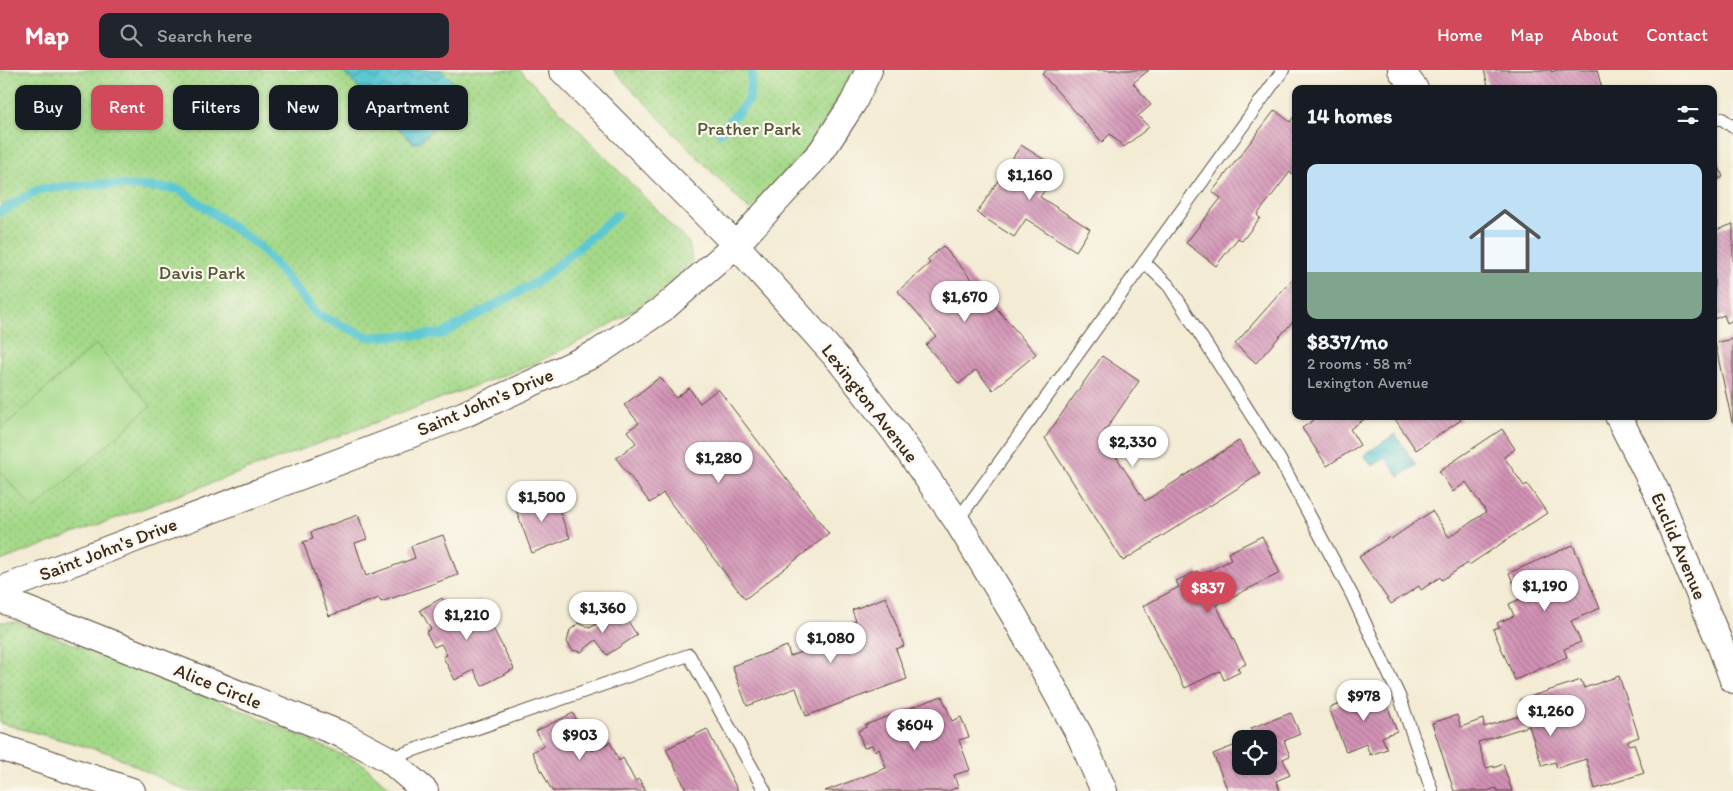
<!DOCTYPE html>
<html lang="en">
<head>
<meta charset="utf-8">
<style>
  body { margin:0; font-family:Itim,sans-serif; background:#20242c; color:#f1f3f6; height:100vh; display:flex; flex-direction:column; font-size:19px; white-space:nowrap }
  * { box-sizing:border-box; margin:0 }
  p { font-size:16px; color:#9ea1a6 }
  .icon { flex:none; width:28px; height:28px; fill:none; stroke:currentColor; stroke-width:2; stroke-linecap:round; stroke-linejoin:round }
  .map { position:relative; flex:1; overflow:hidden }
  .drawer { position:absolute; left:1292px; top:15px; width:425px; height:335px; display:flex; flex-direction:column; background:#171b24; border-radius:10px; box-shadow:0 1px 4px #0004 }
  .drawer>* { flex:none }
  .guide { position:absolute; left:15px; top:15px; width:475px; height:45px; display:flex; gap:10px }
  .controls { position:absolute; left:1232px; top:660px; display:grid; gap:10px }
  .controls a { display:grid; place-items:center; width:45px; height:45px; border-radius:10px; background:#171b24; box-shadow:0 1px 4px #0004; font-size:25px }
  .price { position:absolute; translate:-50% -42px; padding:0 11px; border-radius:18px; background:#fff; color:#222; font-size:16px; line-height:32px; filter:drop-shadow(0 1px 2px #0008) }
  .price::after { content:''; position:absolute; left:50%; top:30px; width:15px; height:11px; margin-left:-8px; background:inherit; clip-path:polygon(0 0,100% 0,50% 100%) }
  .price.on { background:#d1495b; color:#fff }
  ul { padding:0; list-style:none }
  li { display:grid; align-content:center; gap:10px; height:265px; padding:0 15px }
  li+li { border-top:1px solid #363941 }
  li span { display:grid; place-items:center; height:155px; border-radius:10px; color:#555 }
  li>.icon { margin-inline-start:auto }
  span .icon { width:90px; height:90px; fill:#fffc; stroke-width:1 }
  li b { font-size:21px }
  h2 { display:flex; justify-content:space-between; align-items:center; height:60px; padding:0 15px; font-size:21px }
  .tag { padding:0 18px; border-radius:10px; background:#171b24; box-shadow:0 1px 4px #0004; font-size:18px; line-height:45px }
  .tag.on { background:#d1495b; color:#fff }
  header { display:flex; align-items:center; gap:30px; box-sizing:border-box; height:70px; padding:0 25px; background:#d1495b; color:#fff }
  header strong { font-size:24px }
  nav { display:flex; gap:28px; margin-inline-start:auto; font-size:18px }
  .search { width:350px; height:45px; background:#20242c; display:flex; align-items:center; gap:12px; box-sizing:border-box; padding:0 18px; border-radius:10px; color:#9ea1a6; font-size:19px }
  .map>svg:first-child { display:block }
  .grass { fill:url(#grass-dots); stroke:#708254 }
  .pitch { fill:#a4d989; stroke:#708254 }
  .water { fill:url(#water-waves); stroke:#4c7978 }
  .lines { fill:none; stroke-linecap:round; stroke-linejoin:round }
  .stream { stroke:#5cc8d3; stroke-width:9 }
  .building { fill:url(#building-back-hatch) }
  .service-casing { stroke:#574739; stroke-width:14 }
  .minor-casing { stroke:#574739; stroke-width:28 }
  .service { stroke:#fff; stroke-width:12 }
  .minor { stroke:#fff; stroke-width:26 }
  .labels { text-anchor:middle; dominant-baseline:central; stroke-width:4.5; stroke-linejoin:round; paint-order:stroke }
  .park-label { font-size:19px; fill:#555639; stroke:#fbf7ec }
  .street-label { font-size:19px; fill:#3b2a1e; stroke:#fbf7ec }
</style>
</head>
<body>
<header>
<strong>Map</strong>
<div class="search"><svg class="icon" aria-label="search" viewBox="0 0 24 24"><circle cx="10" cy="10" r="6"/><path d="M15 15l6 6"/></svg>Search here</div>
<nav><a>Home</a><a>Map</a><a>About</a><a>Contact</a></nav>
</header>
<div class="map">
<svg width="1733" height="721" viewBox="0 0 1733 721">
  <defs>
    <pattern id="grass-dots" width="8" height="8" patternUnits="userSpaceOnUse" patternTransform="scale(1.25)"><rect width="8" height="8" fill="#a4d989"/><path d="M2 2h.1M6 6h.1" fill="none" stroke="#8eba76" stroke-width="1.8" stroke-linecap="round"/></pattern>
    <pattern id="water-waves" width="16" height="10" patternUnits="userSpaceOnUse" patternTransform="scale(1.25)"><rect width="16" height="10" fill="#5cc8d3"/><path d="M0 5q4-4 8 0t8 0" fill="none" stroke="#4da3ab"/></pattern>
    <pattern id="building-back-hatch" width="6" height="6" patternUnits="userSpaceOnUse" patternTransform="scale(1.25)"><rect width="6" height="6" fill="#d292b5"/><path d="M-1 5l2 2M0 0l6 6M5-1l2 2" fill="none" stroke="#ac7793"/></pattern>
  </defs>
  <rect width="100%" height="100%" fill="#fbf7ec"/>
  <filter id="ink" filterUnits="userSpaceOnUse"><feTurbulence type="fractalNoise" baseFrequency=".02" numOctaves="2"/><feDisplacementMap in="SourceGraphic" scale="10" xChannelSelector="R" yChannelSelector="G"/><feConvolveMatrix kernelMatrix="1 2 1 2 8 2 1 2 1" color-interpolation-filters="sRGB"/></filter>
  <filter id="wash" filterUnits="userSpaceOnUse"><feTurbulence type="fractalNoise" baseFrequency=".0096" numOctaves="4" result="noise"/><feDisplacementMap in="SourceGraphic" scale="20" xChannelSelector="R" yChannelSelector="G"/><feGaussianBlur stdDeviation="1.12" result="paint"/><feColorMatrix in="noise" values="0 0 0 0 0 0 0 0 0 0 0 0 0 0 0 0 0 1.4 0 .05"/><feComposite in="paint" operator="in"/></filter>
  <g filter="url(#wash)">
    <rect width="100%" height="100%" fill="#f3ebd4"/>
    <g class="grass">
      <polygon points="0,0 520,0 689,173 692,192 655,227 603,259 534,294 0,491"/>
      <polygon points="613,0 854,0 810,75 750,141"/>
      <polygon points="0,552 17,552 241,640 363,694 393,721 186,721 109,683 0,653"/>
    </g>
    <polygon class="pitch" points="96,274 151,336 34,440 0,401 0,360"/>
    <g class="water">
      <polygon points="341,0 441,0 464,22 462,29 419,73 413,73"/>
      <polygon points="1395,364 1416,395 1399,407 1386,388 1372,396 1364,385"/>
    </g>
    <g class="lines">
      <g class="stream">
        <polyline points="720,63 749,29 752,0"/>
        <polyline points="0,142 39,119 100,114 179,119 259,176 318,245 368,267 442,264 540,210 617,145"/>
      </g>
    </g>
    <g id="blocks">
      <g class="building">
        <polygon points="1046,0 1149,0 1133,13 1151,35 1138,46 1149,57 1124,77 1110,64 1102,72 1042,4"/>
        <polygon points="1484,0 1551,0 1551,2 1557,0 1597,0 1602,19 1489,19"/>
        <polygon points="1275,40 1290,52 1295,45 1296,46 1296,107 1290,102 1257,145 1260,148 1242,171 1238,168 1216,196 1186,173 1221,128 1212,122"/>
        <polygon points="1021,75 1059,99 1040,127 1090,159 1076,181 1026,149 1014,167 977,143"/>
        <polygon points="1714,83 1723,107 1714,111"/>
        <polygon points="1733,154 1733,250 1727,253 1724,245 1714,249 1714,161"/>
        <polygon points="943,176 1036,284 993,320 976,300 959,314 926,275 936,266 898,221 930,193 927,190"/>
        <polygon points="1296,205 1296,248 1256,293 1235,274"/>
        <polygon points="1733,269 1733,352 1732,352 1715,273"/>
        <polygon points="1102,286 1139,311 1102,365 1145,431 1239,371 1260,404 1123,491 1045,368"/>
        <polygon points="660,307 676,328 689,318 700,333 718,319 829,464 745,529 663,423 650,433 616,388 636,373 627,361 639,353 624,335"/>
        <polygon points="1320,346 1369,346 1350,359 1360,375 1327,396 1302,358"/>
        <polygon points="1393,346 1458,346 1461,350 1416,380"/>
        <polygon points="1502,359 1515,379 1504,387 1524,416 1527,414 1547,443 1469,495 1468,493 1442,510 1440,507 1421,520 1419,516 1391,534 1359,487 1389,467 1391,469 1432,441 1449,467 1486,442 1466,412 1453,422 1439,401"/>
        <polygon points="552,423 570,468 532,483 515,437"/>
        <polygon points="358,445 367,469 355,473 366,506 415,488 411,476 443,465 458,505 381,532 379,528 329,546 303,472 313,469 311,462"/>
        <polygon points="1262,466 1280,503 1216,535 1246,594 1237,598 1240,602 1224,610 1220,601 1185,618 1143,536 1179,517 1176,511 1197,501 1199,506 1231,490 1228,483"/>
        <polygon points="1573,475 1600,538 1571,551 1581,572 1564,579 1567,587 1515,610 1493,559 1499,557 1497,553 1514,546 1509,534 1520,529 1509,503"/>
        <polygon points="886,527 904,576 896,579 907,609 806,646 796,618 747,636 732,596 787,576 790,586 829,572 826,562 856,551 852,540"/>
        <polygon points="442,528 451,545 479,531 514,599 482,616 474,600 455,610 443,587 447,585 441,574 434,577 426,562 431,559 420,540"/>
        <polygon points="620,539 637,565 607,585 596,570 581,582 572,580 567,572 570,560 579,553 590,558"/>
        <polygon points="1619,606 1639,667 1628,671 1629,675 1634,674 1644,703 1595,719 1586,689 1557,698 1555,692 1542,696 1529,656 1478,672 1486,698 1494,696 1494,698 1503,694 1512,721 1497,721 1496,718 1487,721 1454,721 1432,653 1457,645 1461,657 1483,649 1484,657 1525,644 1520,630 1581,610 1584,618"/>
        <polygon points="1381,619 1397,661 1382,667 1387,679 1370,685 1366,674 1346,682 1329,638"/>
        <polygon points="942,626 952,651 961,647 969,667 959,670 970,700 954,705 958,717 948,721 825,721 886,698 879,679 875,681 872,675 864,678 858,661 866,657 865,655"/>
        <polygon points="573,643 592,681 610,672 619,691 623,688 635,711 639,709 646,721 552,721 532,682 544,676 536,661"/>
        <polygon points="1291,643 1300,664 1284,671 1290,686 1283,689 1290,705 1276,711 1280,721 1228,721 1213,684 1241,673 1241,696 1269,696 1269,669 1255,669 1251,658"/>
        <polygon points="707,659 738,721 687,721 666,679"/>
      </g>
    </g>
  </g>
  <g filter="url(#ink)">
    <use href="#blocks" fill-opacity="0" stroke="#574739" stroke-width="1"/>
    <g class="lines">
      <g class="service-casing">
        <g id="service">
          <polyline points="1714,50 1721,48 1733,57"/>
          <polyline points="1144,192 1169,216 1280,390 1352,525 1400,628 1432,721"/>
          <polyline points="957,451 1283,0"/>
          <polyline points="388,689 689,585 765,721"/>
        </g>
      </g>
      <g class="minor-casing">
        <g id="minor">
          <polyline points="562,0 736,175 839,290 895,362 957,451 1015,547 1080,666 1104,721"/>
          <polyline points="1401,0 1415,19"/>
          <polyline points="1618,346 1657,423 1718,569 1733,610"/>
          <polyline points="0,520 465,344 597,283 664,238 736,175 821,82 853,33 869,0"/>
          <polyline points="0,529 343,665 388,689 425,721"/>
          <polyline points="0,677 132,721"/>
        </g>
      </g>
      <use href="#service" class="service"/>
      <use href="#minor" class="minor"/>
    </g>
  </g>
  <g class="labels">
    <g class="park-label">
      <text x="749" y="58">Prather Park</text>
      <text x="202" y="202">Davis Park</text>
    </g>
    <g class="street-label">
      <text transform="translate(485 332) rotate(-23)">Saint John's Drive</text>
      <text transform="translate(870 333) rotate(52)">Lexington Avenue</text>
      <text transform="translate(1679 476) rotate(67)">Euclid Avenue</text>
      <text transform="translate(108 479) rotate(-21)">Saint John's Drive</text>
      <text transform="translate(218 616) rotate(22)">Alice Circle</text>
    </g>
  </g>
</svg>
<div class="controls">
<a><svg class="icon" aria-label="locate" viewBox="0 0 24 24"><circle cx="12" cy="12" r="6"/><path d="M12 2v4M12 18v4M2 12h4M18 12h4"/></svg></a>
</div>
<b class="price" style="left:1030px;top:131px">$1,160</b>
<b class="price" style="left:965px;top:253px">$1,670</b>
<b class="price" style="left:1133px;top:398px">$2,330</b>
<b class="price" style="left:719px;top:414px">$1,280</b>
<b class="price" style="left:542px;top:453px">$1,500</b>
<b class="price" style="left:1545px;top:542px">$1,190</b>
<b class="price on" style="left:1208px;top:544px">$837</b>
<b class="price" style="left:603px;top:564px">$1,360</b>
<b class="price" style="left:467px;top:571px">$1,210</b>
<b class="price" style="left:831px;top:594px">$1,080</b>
<b class="price" style="left:1364px;top:652px">$978</b>
<b class="price" style="left:1551px;top:667px">$1,260</b>
<b class="price" style="left:915px;top:681px">$604</b>
<b class="price" style="left:580px;top:691px">$903</b>
<div class="guide">
<a class="tag">Buy</a>
<a class="tag on">Rent</a>
<a class="tag">Filters</a>
<a class="tag">New</a>
<a class="tag">Apartment</a>
</div>
<section class="drawer">
<h2>14 homes<svg class="icon" aria-label="filters" viewBox="0 0 24 24"><path d="M4 7h16M4 17h16"/><circle cx="9" cy="7" r="2"/><circle cx="15" cy="17" r="2"/></svg></h2>
<ul>
<li><span style="background:linear-gradient(#bfe0f5 70%,#7fa58c 0)"><svg class="icon" aria-label="home" viewBox="0 0 24 24"><path d="M3 11l9-7 9 7M6 9v11h12V9"/></svg></span><div><b>$837/mo</b><p>2 rooms · 58 m²</p><p>Lexington Avenue</p></div></li>
</ul>
</section>
</div>
</body>
</html>
